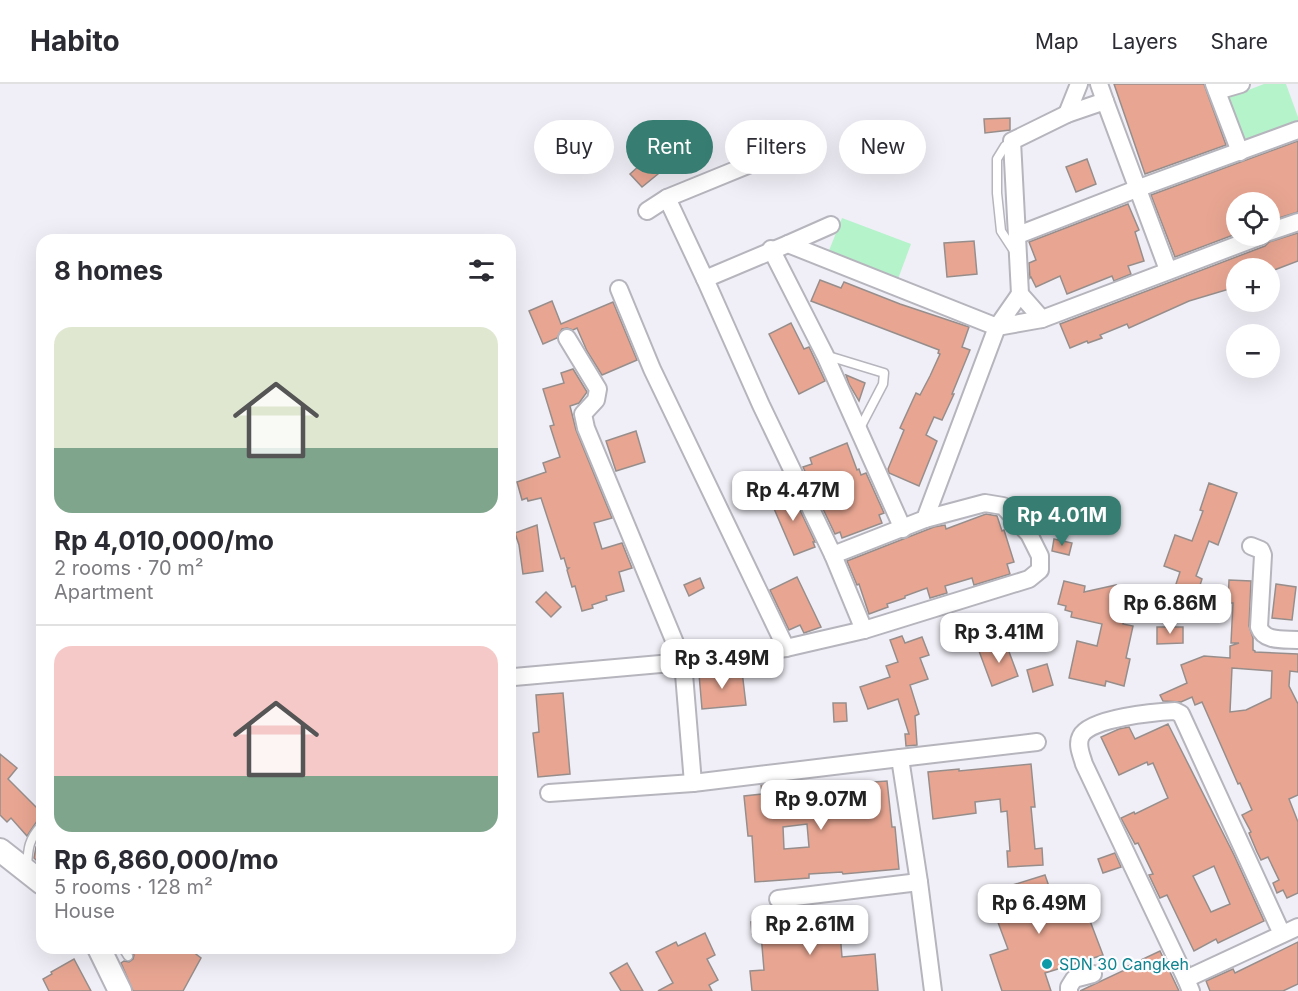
<!DOCTYPE html>
<html lang="en">
<head>
<meta charset="utf-8">
<style>
  body { margin:0; font-family:Inter,sans-serif; background:#f2f2f3; color:#2b2b33; height:100vh; display:flex; flex-direction:column; font-size:22px; white-space:nowrap }
  * { box-sizing:border-box; margin:0 }
  p { font-size:20px; color:#7c7c81 }
  .icon { flex:none; width:33px; height:33px; fill:none; stroke:currentColor; stroke-width:2; stroke-linecap:round; stroke-linejoin:round }
  .map { position:relative; flex:1; overflow:hidden }
  .side { position:absolute; left:36px; top:150px; width:480px; height:720px; display:flex; flex-direction:column; background:#fff; border-radius:18px; box-shadow:0 6px 24px #0002 }
  .side>* { flex:none }
  .top-card { position:absolute; left:534px; top:36px; width:570px; height:54px; display:flex; gap:12px }
  .buttons { position:absolute; left:1226px; top:108px; display:grid; gap:12px }
  .buttons a { display:grid; place-items:center; width:54px; height:54px; border-radius:50%; background:#fff; box-shadow:0 6px 24px #0002; font-size:30px }
  .price { position:absolute; translate:-50% -51px; padding:0 14px; border-radius:12px; background:#fff; color:#222; font-size:20px; line-height:39px; filter:drop-shadow(0 2px 3px #0008) }
  .price::after { content:''; position:absolute; left:50%; top:36px; width:18px; height:14px; margin-left:-9px; background:inherit; clip-path:polygon(0 0,100% 0,50% 100%) }
  .price.active { background:#387d71; color:#fff }
  ul { padding:0; list-style:none }
  li { display:grid; align-content:center; gap:12px; height:318px; padding:0 18px }
  li+li { border-top:2px solid #e1e1e2 }
  li span { display:grid; place-items:center; height:186px; border-radius:18px; color:#555 }
  li>.icon { margin-inline-start:auto }
  span .icon { width:108px; height:108px; fill:#fffc; stroke-width:1 }
  li b { font-size:26px }
  h2 { display:flex; justify-content:space-between; align-items:center; height:72px; padding:0 18px; font-size:26px }
  .pill { padding:0 21px; border-radius:27px; background:#fff; box-shadow:0 6px 24px #0002; font-size:21px; line-height:54px }
  .pill.active { background:#387d71; color:#fff }
  header { display:flex; align-items:center; gap:36px; box-sizing:border-box; height:84px; padding:0 30px; background:#fff; border-bottom:2px solid #e1e1e2 }
  header strong { font-size:28px }
  nav { display:flex; gap:33px; margin-inline-start:auto; font-size:21px }
  .map>svg:first-child { display:block }
  .green { fill:#b5f3cb }
  .building { fill:#e8a692; stroke:#978e8c; stroke-width:1.5; fill-rule:evenodd }
  .lines { fill:none; stroke-linecap:round; stroke-linejoin:round }
  .lane-casing { stroke:#b6b5bd; stroke-width:11 }
  .street-casing { stroke:#b6b5bd; stroke-width:20 }
  .secondary-casing { stroke:#b6b5bd; stroke-width:26 }
  .lane { stroke:#fff; stroke-width:8 }
  .street { stroke:#fff; stroke-width:16 }
  .secondary { stroke:#fff; stroke-width:22 }
  .culture-dot { fill:#0f9aa8; stroke:#fdfdff; stroke-width:2 }
  .labels { text-anchor:middle; dominant-baseline:central; stroke-width:4.5; stroke-linejoin:round; paint-order:stroke }
  .culture-label { font-size:16px; fill:#0d838f; stroke:#fdfdff; text-anchor:start }
</style>
</head>
<body>
<header>
<strong>Habito</strong>
<nav><a>Map</a><a>Layers</a><a>Share</a></nav>
</header>
<div class="map">
<svg width="1298" height="907" viewBox="0 0 1298 907">
  <rect width="100%" height="100%" fill="#f0eff7"/>
  <g class="green">
    <polygon points="1264,0 1286,0 1298,33 1298,39 1241,60 1225,15"/>
    <polygon points="842,134 911,160 898,195 828,169"/>
  </g>
  <g class="building">
    <polygon points="1114,0 1204,0 1226,61 1145,90"/>
    <polygon points="1010,34 1010,46 985,49 984,35"/>
    <polygon points="1298,57 1298,128 1269,137 1269,118 1236,118 1236,150 1175,173 1151,111"/>
    <polygon points="661,62 674,77 642,103 630,90"/>
    <polygon points="1087,75 1096,100 1076,108 1066,83"/>
    <polygon points="1128,120 1139,146 1135,148 1144,177 1128,182 1131,190 1114,197 1112,192 1067,210 1060,192 1036,203 1031,193 1030,194 1029,179 1036,176 1029,158"/>
    <polygon points="1298,149 1298,177 1269,188 1269,184 1236,184 1236,203 1189,217 1129,244 1127,240 1100,251 1102,254 1088,259 1087,257 1070,264 1060,240 1265,162 1269,158"/>
    <polygon points="974,157 977,190 947,193 944,159"/>
    <polygon points="820,196 841,204 844,198 900,220 969,243 962,263 970,266 952,310 954,310 942,336 934,333 926,351 937,357 919,402 889,389 888,385 904,346 900,344 916,309 920,311 930,292 940,270 938,269 939,266 811,217"/>
    <polygon points="552,217 561,240 613,218 637,276 602,291 587,267 577,244 573,246 567,244 562,245 557,254 543,260 529,227"/>
    <polygon points="791,239 804,265 809,263 825,297 799,310 769,250"/>
    <polygon points="573,285 587,308 579,319 570,322 576,346 612,434 594,439 602,465 622,459 632,484 619,488 624,507 606,512 607,516 592,521 593,524 582,527 575,502 572,503 567,486 569,484 567,484 564,474 561,475 541,414 528,417 527,414 522,416 517,398 546,388 543,379 560,373 550,342 554,341 543,305 564,299 561,289"/>
    <polygon points="846,291 865,299 859,317 849,300"/>
    <polygon points="636,347 645,378 616,387 606,357"/>
    <polygon points="847,359 857,386 859,385 861,391 866,389 884,429 879,431 882,439 842,454 840,448 835,450 803,383 812,380 810,374"/>
    <polygon points="1209,399 1237,409 1218,461 1209,457 1196,492 1202,495 1196,514 1174,506 1180,488 1164,482 1175,451 1192,457 1203,427 1200,426"/>
    <polygon points="790,405 815,458 813,458 815,463 794,471 769,413"/>
    <polygon points="986,430 997,432 1002,447 1004,446 1014,478 1007,480 1010,490 974,501 972,494 945,502 947,509 930,514 927,504 905,512 905,514 887,520 888,523 869,530 859,500 857,501 847,477 934,443 945,441 946,445"/>
    <polygon points="537,441 543,487 523,490 519,461 515,449"/>
    <polygon points="1054,455 1072,459 1069,471 1052,467"/>
    <polygon points="797,493 821,543 804,549 800,541 789,546 770,506"/>
    <polygon points="700,494 704,504 689,512 684,501"/>
    <path d="M 1229,496 L 1251,497 L 1249,542 L 1253,554 L 1253,566 L 1255,567 L 1255,568 L 1298,570 L 1298,588 L 1290,587 L 1289,602 L 1298,620 L 1298,711 L 1289,715 L 1298,738 L 1298,809 L 1287,814 L 1283,806 L 1277,809 L 1273,799 L 1279,796 L 1268,773 L 1261,776 L 1257,768 L 1249,749 L 1251,748 L 1242,731 L 1252,726 L 1240,699 L 1238,700 L 1202,618 L 1195,621 L 1192,613 L 1181,618 L 1163,617 L 1160,611 L 1187,599 L 1181,581 L 1204,572 L 1230,574 L 1230,562 L 1239,559 L 1231,559 L 1233,519 L 1228,519 ZM 1232,584 L 1272,587 L 1271,614 L 1246,626 L 1230,628 Z"/>
    <polygon points="1064,497 1085,502 1084,508 1116,501 1116,506 1134,502 1136,514 1128,515 1123,540 1133,542 1126,574 1130,575 1124,602 1106,597 1105,602 1069,594 1077,557 1097,562 1102,540 1071,533 1072,528 1065,526 1066,522 1058,520"/>
    <polygon points="1276,500 1296,503 1292,536 1272,534"/>
    <polygon points="546,508 561,523 551,533 536,518"/>
    <polygon points="1157,543 1183,543 1183,559 1157,560"/>
    <polygon points="902,552 905,559 922,553 929,571 920,574 928,595 910,601 919,630 915,632 917,661 906,662 905,650 909,650 898,615 868,625 860,603 890,593 886,582 898,578 890,556"/>
    <polygon points="1005,557 1018,592 992,602 979,567"/>
    <polygon points="1047,580 1053,601 1033,608 1027,586"/>
    <polygon points="742,587 746,621 702,625 699,590"/>
    <polygon points="563,609 570,690 538,693 533,649 539,648 536,611"/>
    <polygon points="833,619 846,619 847,637 834,638"/>
    <path d="M 1168,640 L 1234,771 L 1264,837 L 1218,859 L 1216,855 L 1194,867 L 1167,811 L 1160,814 L 1149,791 L 1153,790 L 1138,759 L 1135,760 L 1121,734 L 1134,728 L 1135,730 L 1168,714 L 1153,679 L 1148,681 L 1147,678 L 1119,691 L 1101,653 L 1119,645 L 1129,643 L 1135,655 ZM 1214,782 L 1230,820 L 1211,828 L 1193,792 Z"/>
    <polygon points="0,670 17,684 8,695 42,729 42,735 37,737 27,752 11,734 7,738 0,731"/>
    <polygon points="1031,680 1035,723 1031,723 1035,765 1042,764 1043,781 1008,783 1007,767 1010,767 1007,727 1001,728 1000,715 975,718 976,729 933,735 928,688 959,685 959,687"/>
    <path d="M 887,697 L 892,743 L 895,743 L 899,785 L 843,790 L 842,788 L 809,790 L 809,794 L 755,798 L 752,752 L 748,752 L 744,712 L 762,710 L 761,701 L 788,698 L 790,713 L 832,709 L 831,701 ZM 807,740 L 809,763 L 784,765 L 783,743 Z"/>
    <polygon points="42,751 42,770 36,776 34,774 36,763"/>
    <polygon points="1115,769 1121,783 1103,789 1098,775"/>
    <polygon points="1045,791 1053,814 1072,807 1080,831 1087,829 1103,871 1045,889 1051,907 1002,907 990,871 1008,865 987,809"/>
    <polygon points="838,824 842,873 875,870 878,907 752,907 750,887 764,886 761,850 752,850 751,838 783,835 782,829"/>
    <polygon points="705,849 715,871 707,875 718,896 709,901 712,907 658,907 673,899 656,868 676,858 678,862"/>
    <polygon points="1298,858 1298,900 1283,907 1210,907 1206,897 1233,885 1235,889"/>
    <polygon points="131,864 188,864 201,874 183,907 133,907 121,879 124,877 129,878 133,875 134,871"/>
    <polygon points="1160,867 1179,907 1080,907 1129,884 1128,882"/>
    <polygon points="74,875 91,907 49,907 43,895 52,890 51,888"/>
    <polygon points="627,879 643,907 621,907 610,889"/>
  </g>
  <g class="lines">
    <g class="lane-casing">
      <g id="lane">
        <polyline points="1011,58 1005,62 997,75 997,109 1001,147 1016,170"/>
        <polyline points="825,271 884,289 883,300 859,346"/>
        <path d="M 27,783 C 28,765 28,756 42,741"/>
        <polyline points="123,864 128,872"/>
      </g>
    </g>
    <g class="street-casing">
      <g id="street">
        <polyline points="1099,0 1105,17"/>
        <polyline points="1214,0 1240,68"/>
        <polyline points="1217,7 1241,0"/>
        <polyline points="1067,30 1079,0"/>
        <polyline points="667,114 705,195"/>
        <polyline points="647,127 667,114 775,70"/>
        <polyline points="1269,148 1298,138"/>
        <polyline points="1018,151 1139,104 1298,46"/>
        <polygon points="788,160 997,243 925,435 833,471 761,321 705,195"/>
        <polyline points="788,160 831,141"/>
        <polyline points="771,165 825,271 903,445"/>
        <polyline points="1168,186 1105,17 1067,30 1012,57 1020,210 1042,235 1261,152"/>
        <polyline points="1020,210 997,243 1042,235"/>
        <polyline points="567,254 598,305 596,316 583,330 586,344 683,578 693,699"/>
        <path d="M 1251,462 L 1261,466 L 1263,471 L 1259,543 C 1264,558 1284,555 1298,556"/>
        <polyline points="833,471 864,546"/>
        <polyline points="786,564 864,546 1029,495 1040,486 1040,472 1029,450 1003,422 985,419 925,435"/>
        <polyline points="514,593 683,578 786,564 652,285 619,205"/>
        <polyline points="900,674 1037,658"/>
        <polyline points="549,709 693,699 900,674 919,798 933,907"/>
        <polyline points="778,815 919,798"/>
        <path d="M 1186,895 L 1084,680 C 1082,672 1076,661 1081,652 C 1090,634 1155,628 1175,627 L 1181,630 L 1282,850"/>
        <polyline points="1069,907 1069,903 1074,895 1093,890"/>
        <polyline points="1191,907 1186,895 1298,843"/>
      </g>
    </g>
    <g class="secondary-casing">
      <g id="secondary">
        <polyline points="0,766 42,799"/>
        <polyline points="99,864 120,907"/>
      </g>
    </g>
    <use href="#lane" class="lane"/>
    <use href="#street" class="street"/>
    <use href="#secondary" class="secondary"/>
  </g>
  <circle class="culture-dot" cx="1047" cy="880" r="6"/>
  <g class="labels">
    <g class="culture-label">
      <text x="1059" y="880">SDN 30 Cangkeh</text>
    </g>
  </g>
</svg>
<div class="buttons">
<a><svg class="icon" aria-label="locate" viewBox="0 0 24 24"><circle cx="12" cy="12" r="6"/><path d="M12 2v4M12 18v4M2 12h4M18 12h4"/></svg></a>
<a>+</a>
<a>−</a>
</div>
<b class="price" style="left:793px;top:438px">Rp 4.47M</b>
<b class="price active" style="left:1062px;top:463px">Rp 4.01M</b>
<b class="price" style="left:1170px;top:551px">Rp 6.86M</b>
<b class="price" style="left:999px;top:580px">Rp 3.41M</b>
<b class="price" style="left:722px;top:606px">Rp 3.49M</b>
<b class="price" style="left:821px;top:747px">Rp 9.07M</b>
<b class="price" style="left:1039px;top:851px">Rp 6.49M</b>
<b class="price" style="left:810px;top:872px">Rp 2.61M</b>
<div class="top-card">
<a class="pill">Buy</a>
<a class="pill active">Rent</a>
<a class="pill">Filters</a>
<a class="pill">New</a>
</div>
<section class="side">
<h2>8 homes<svg class="icon" aria-label="filters" viewBox="0 0 24 24"><path d="M4 7h16M4 17h16"/><circle cx="9" cy="7" r="2"/><circle cx="15" cy="17" r="2"/></svg></h2>
<ul>
<li><span style="background:linear-gradient(#dfe7d0 65%,#7fa58c 0)"><svg class="icon" aria-label="home" viewBox="0 0 24 24"><path d="M3 11l9-7 9 7M6 9v11h12V9"/></svg></span><div><b>Rp 4,010,000/mo</b><p>2 rooms · 70 m²</p><p>Apartment</p></div></li>
<li><span style="background:linear-gradient(#f6c9c9 70%,#7fa58c 0)"><svg class="icon" aria-label="home" viewBox="0 0 24 24"><path d="M3 11l9-7 9 7M6 9v11h12V9"/></svg></span><div><b>Rp 6,860,000/mo</b><p>5 rooms · 128 m²</p><p>House</p></div></li>
</ul>
</section>
</div>
</body>
</html>
